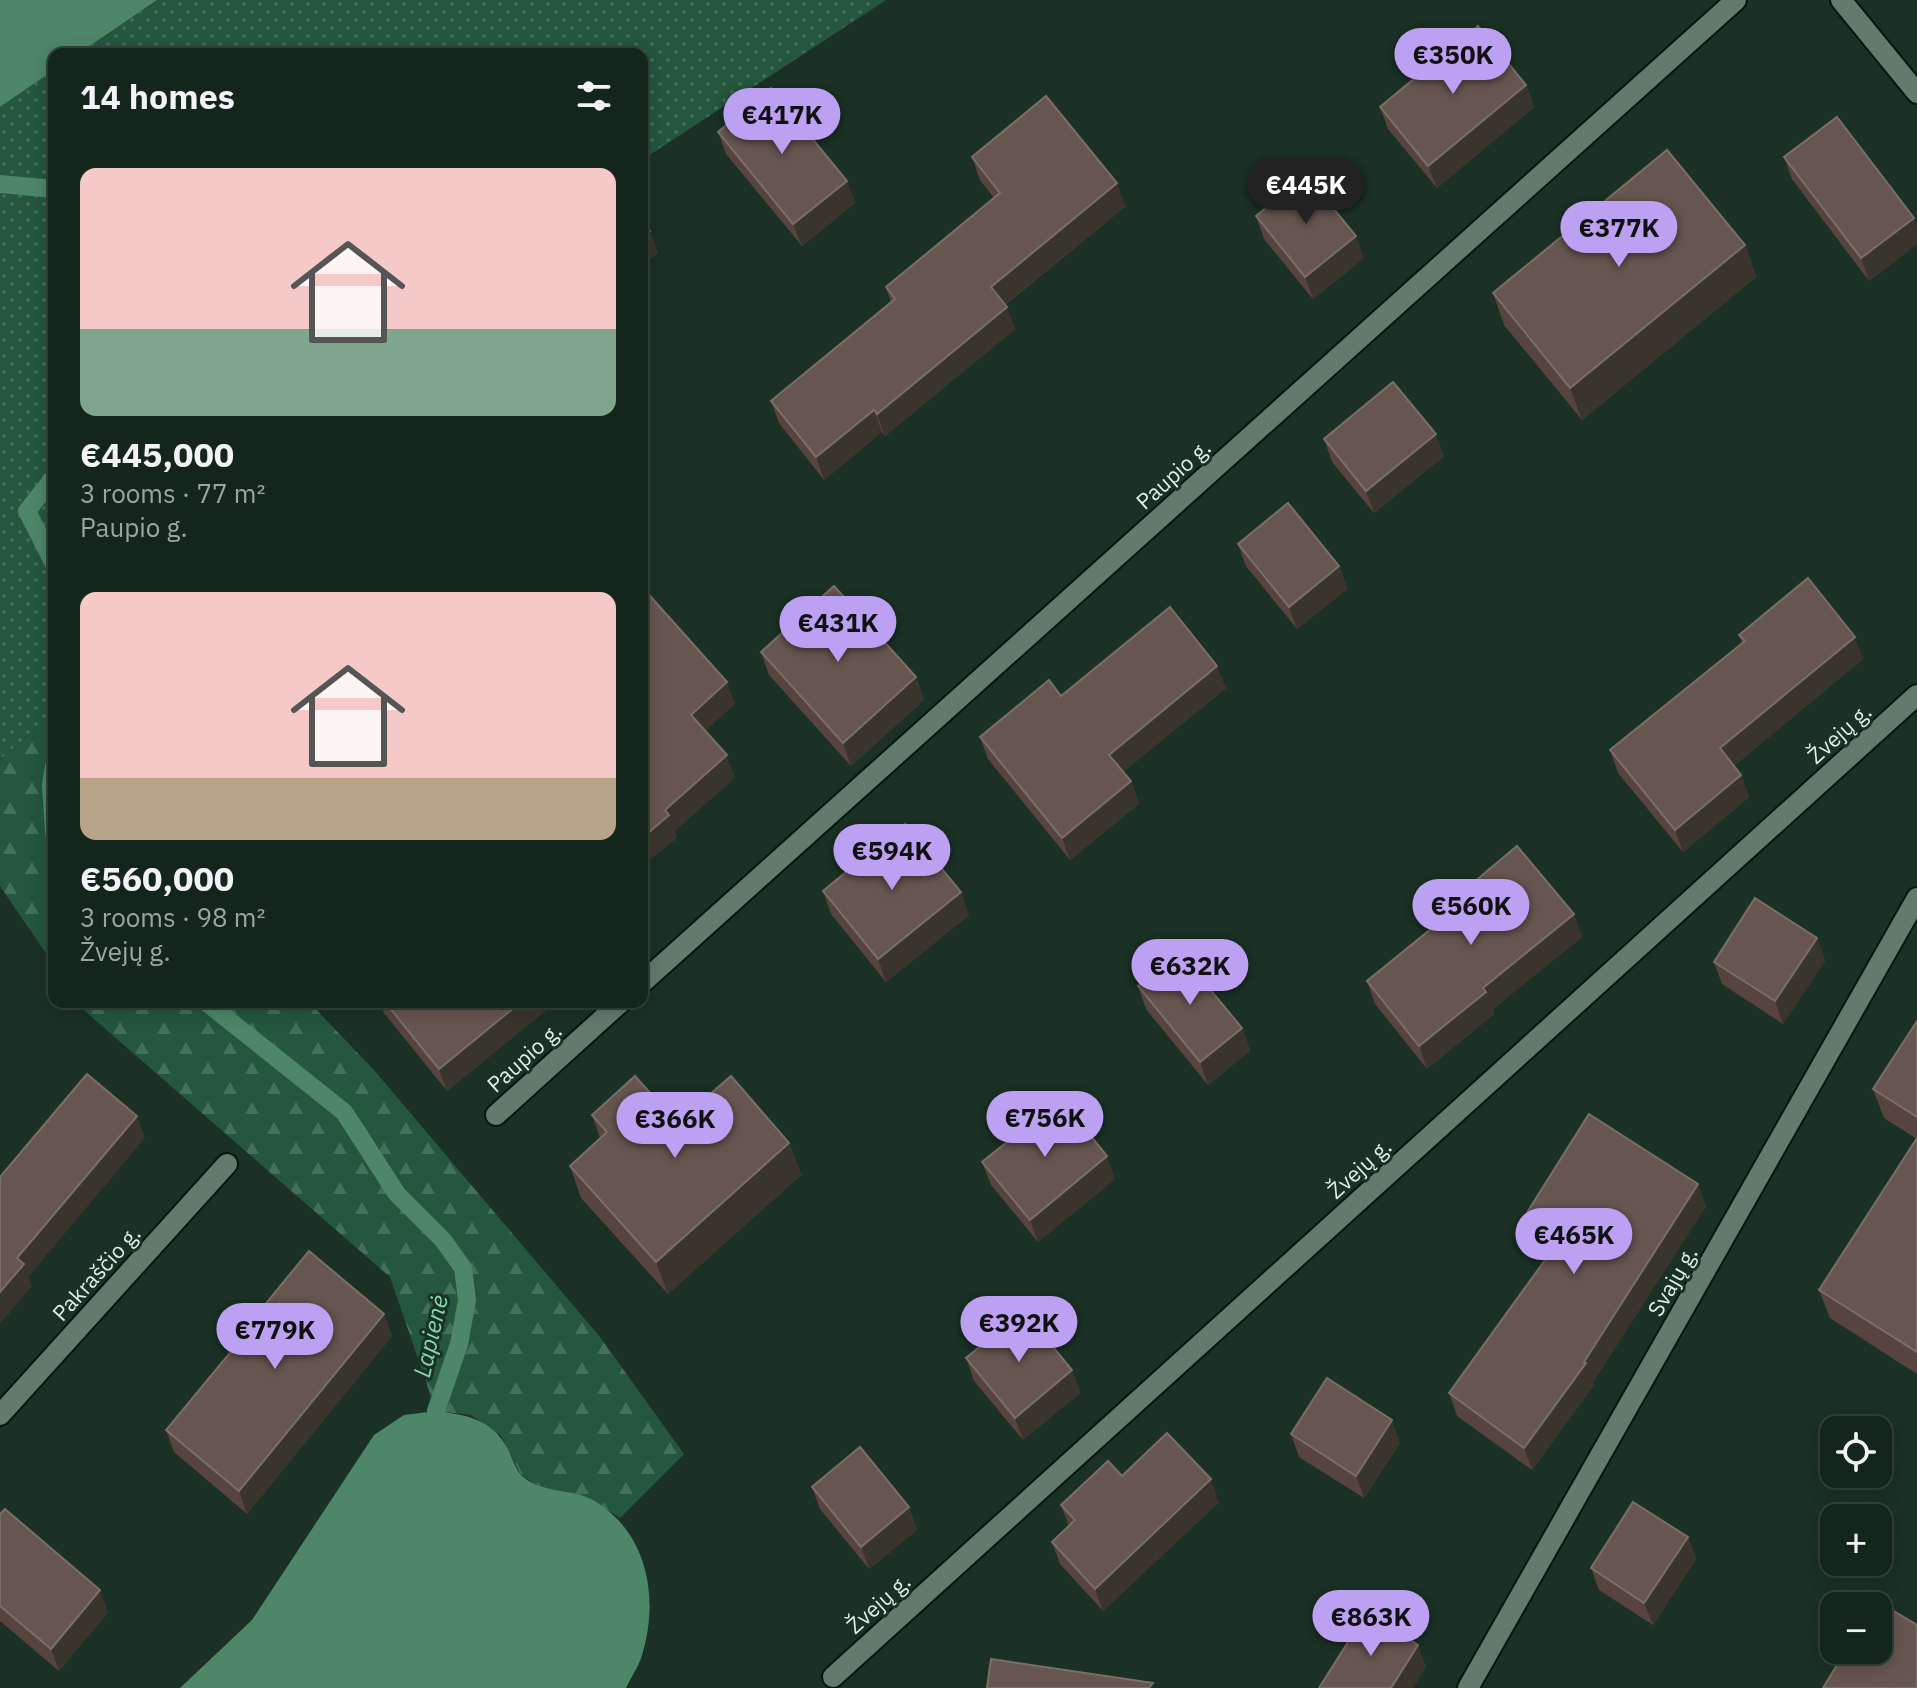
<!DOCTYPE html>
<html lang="en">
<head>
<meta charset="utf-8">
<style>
  body { margin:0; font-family:"IBM Plex Sans",sans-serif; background:#1d2d25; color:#f1f3f6; height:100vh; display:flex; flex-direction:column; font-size:30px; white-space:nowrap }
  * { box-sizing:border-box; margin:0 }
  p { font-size:26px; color:#9da5a3 }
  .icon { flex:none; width:44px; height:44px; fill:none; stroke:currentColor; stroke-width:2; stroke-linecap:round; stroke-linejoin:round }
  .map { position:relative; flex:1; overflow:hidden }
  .panel { position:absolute; left:48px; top:48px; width:600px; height:960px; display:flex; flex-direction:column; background:#14251c; border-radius:16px; box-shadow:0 4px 20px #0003,0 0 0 2px #33423b }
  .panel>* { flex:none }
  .tools { position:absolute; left:1820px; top:1416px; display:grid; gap:16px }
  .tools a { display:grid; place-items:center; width:72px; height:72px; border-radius:16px; background:#14251c; box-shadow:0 4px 20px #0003,0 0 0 2px #33423b; font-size:40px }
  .price { position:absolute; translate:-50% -68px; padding:0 18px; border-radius:28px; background:#bca0f2; color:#111; font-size:26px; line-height:52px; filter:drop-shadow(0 2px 4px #0008) }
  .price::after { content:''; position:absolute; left:50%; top:48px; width:24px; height:18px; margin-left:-12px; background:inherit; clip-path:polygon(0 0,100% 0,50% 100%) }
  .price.current { background:#222; color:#fff }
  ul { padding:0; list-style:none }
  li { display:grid; align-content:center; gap:16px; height:424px; padding:0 32px }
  li span { display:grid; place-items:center; height:248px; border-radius:16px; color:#555 }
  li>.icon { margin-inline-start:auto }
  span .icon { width:144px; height:144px; fill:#fffc; stroke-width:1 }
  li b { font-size:34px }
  h2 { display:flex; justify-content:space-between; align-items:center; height:96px; padding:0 32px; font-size:34px }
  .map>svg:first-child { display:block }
  .grass { fill:url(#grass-dots) }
  .forest { fill:url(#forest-firs) }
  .water { fill:#4d8768 }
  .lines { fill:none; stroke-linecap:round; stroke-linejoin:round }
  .stream { stroke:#4d8768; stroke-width:18 }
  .minor-casing { stroke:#04180e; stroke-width:24 }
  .minor { stroke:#637b6d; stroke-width:20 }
  .wall { fill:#58443e }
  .shaded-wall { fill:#3a352c }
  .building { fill:#675650; stroke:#7a6e67; stroke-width:2 }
  .labels { text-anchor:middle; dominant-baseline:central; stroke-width:6; stroke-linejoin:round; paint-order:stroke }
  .street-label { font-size:22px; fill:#e1eee6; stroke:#1b3125 }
  .water-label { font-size:24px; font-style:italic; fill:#82d9aa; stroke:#1b3125 }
</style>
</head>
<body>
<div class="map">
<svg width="1917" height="1688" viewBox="0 0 1917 1688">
  <defs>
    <pattern id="grass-dots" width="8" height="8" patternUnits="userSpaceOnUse" patternTransform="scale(2)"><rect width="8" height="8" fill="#24573d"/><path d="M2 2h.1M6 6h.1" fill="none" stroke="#446f59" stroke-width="1.8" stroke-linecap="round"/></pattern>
    <pattern id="forest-firs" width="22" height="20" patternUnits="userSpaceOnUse" patternTransform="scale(2)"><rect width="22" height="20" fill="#24573d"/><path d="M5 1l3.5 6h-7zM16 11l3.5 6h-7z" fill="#446f59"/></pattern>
  </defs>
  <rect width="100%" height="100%" fill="#1b3125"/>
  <g class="grass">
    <polygon points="157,0 886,0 642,160 642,54 78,54"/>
    <polygon points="54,70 54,712 0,760 0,107"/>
  </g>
  <g class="forest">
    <polygon points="54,712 54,965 0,886 0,760"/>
    <polygon points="79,1002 309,1002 374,1070 600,1337 684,1454 620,1518 588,1498 545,1490 521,1475 501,1436 471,1415 436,1411 390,1277 86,1012"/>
  </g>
  <g class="water">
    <polygon points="0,0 157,0 78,54 54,54 54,70 0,107"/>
    <path d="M 436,1411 C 467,1415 492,1419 508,1449 C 512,1458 516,1470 522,1476 C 543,1494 569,1488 591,1499 C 647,1530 660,1597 642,1655 C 639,1666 631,1677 626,1688 L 180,1688 L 252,1620 L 374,1435 L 404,1415 Z"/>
  </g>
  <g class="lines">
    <g class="stream">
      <polyline points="0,184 54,189"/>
      <polyline points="54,477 27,511 54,564"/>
      <polyline points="54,766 51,785 54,832"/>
      <polyline points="206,1002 344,1112 397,1194 443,1240 463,1268 467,1300 459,1344 436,1411 438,1433"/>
    </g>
    <g class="minor-casing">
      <g id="minor">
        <polyline points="1841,0 1917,93"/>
        <polyline points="642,983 1736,0"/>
        <polyline points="496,1115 621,1002"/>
        <polyline points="0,1415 227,1164"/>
        <polyline points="833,1677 1917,695"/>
        <polyline points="1468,1688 1917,898"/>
      </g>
    </g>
    <use href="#minor" class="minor"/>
  </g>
  <g class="wall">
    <polygon points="1526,85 1534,107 1437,188 1388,129 1380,107"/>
    <polygon points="718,132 847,181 855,203 802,246 726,154"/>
    <polygon points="972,157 1126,206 1005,305 1015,329 885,436 882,432 824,480 779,423 771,401 891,303 886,287 994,198 980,180"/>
    <polygon points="1784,157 1917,227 1917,244 1869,281 1792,179"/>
    <polygon points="1256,216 1364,258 1313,299 1264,239"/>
    <polygon points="1745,245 1756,277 1582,420 1504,325 1493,293"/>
    <polygon points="1324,439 1444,456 1374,513 1332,462"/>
    <polygon points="1238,544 1339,566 1347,589 1297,629 1246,566"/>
    <polygon points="1739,635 1863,659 1734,766 1741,775 1749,797 1683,852 1618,773 1610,750 1742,643"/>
    <polygon points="761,652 916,677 924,700 851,766 769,675"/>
    <polygon points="1226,688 1123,772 1131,781 1139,804 1070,860 988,759 980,737 1061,696"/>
    <polygon points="1474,882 1574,914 1582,937 1493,1009 1494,1014 1427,1069 1375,1004 1367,981 1477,891"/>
    <polygon points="823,891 969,915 886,982 831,914"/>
    <polygon points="1817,938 1825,961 1783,1024 1722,984 1714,962"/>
    <polygon points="1138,986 1242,1028 1250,1051 1208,1085 1146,1009"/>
    <polygon points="380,1002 556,1002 447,1091 384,1013"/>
    <polygon points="1917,1021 1917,1374 1830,1318 1819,1290 1917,1139 1884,1118 1873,1089"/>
    <polygon points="592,1115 677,1123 789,1143 801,1175 668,1294 581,1198 570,1166 600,1138"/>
    <polygon points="982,1162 1115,1179 1038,1242 991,1185"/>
    <polygon points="1706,1206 1593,1382 1594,1385 1532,1470 1457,1416 1449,1393 1550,1253 1531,1241 1523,1219"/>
    <polygon points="384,1314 392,1336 247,1514 174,1452 166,1430 256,1322 254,1318"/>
    <polygon points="966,1358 1072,1370 1080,1393 1023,1440 974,1381"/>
    <polygon points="1291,1434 1400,1443 1364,1498 1299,1457"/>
    <polygon points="1122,1476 1219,1502 1103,1611 1060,1564 1052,1542 1069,1526 1061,1505"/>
    <polygon points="812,1487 909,1507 917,1530 869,1569 820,1509"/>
    <polygon points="0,1514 108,1612 59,1671 0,1621"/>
    <polygon points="1688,1537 1696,1559 1653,1625 1599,1590 1591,1568"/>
  </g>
  <g class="shaded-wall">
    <polygon points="1526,85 1534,107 1437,188 1428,166"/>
    <polygon points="847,181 855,203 802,246 793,224"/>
    <polygon points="1117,183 1126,206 999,309 991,287"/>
    <polygon points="1914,218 1917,227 1917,244 1869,281 1861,258"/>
    <polygon points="650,231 658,253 642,266 642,237"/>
    <polygon points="1356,236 1364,258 1313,299 1305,277"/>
    <polygon points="1745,245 1756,277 1582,420 1570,388"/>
    <polygon points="1007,307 1015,329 885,436 877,414"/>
    <polygon points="874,410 882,432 824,480 816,457"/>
    <polygon points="1436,434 1444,456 1374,513 1366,491"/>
    <polygon points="1339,566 1347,589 1297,629 1289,607"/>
    <polygon points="1855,637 1863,659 1728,771 1720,748"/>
    <polygon points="1217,666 1226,688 1117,777 1109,755"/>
    <polygon points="916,677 924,700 851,766 843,743"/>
    <polygon points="727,682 735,704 699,737 691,715"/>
    <polygon points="727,755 735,778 675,831 677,838 642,867 642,838 665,810"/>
    <polygon points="1741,775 1749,797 1683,852 1675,830"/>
    <polygon points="1131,781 1139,804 1070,860 1062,838"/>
    <polygon points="961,892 969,915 886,982 878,959"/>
    <polygon points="1574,914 1582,937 1493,1009 1494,1014 1427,1069 1419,1046 1483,988"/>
    <polygon points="1817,938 1825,961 1783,1024 1775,1001"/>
    <polygon points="521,1002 556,1002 447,1091 439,1069"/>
    <polygon points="1242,1028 1250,1051 1208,1085 1200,1062"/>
    <polygon points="137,1116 145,1138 29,1276 32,1286 0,1324 0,1292 17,1258"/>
    <polygon points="789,1143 801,1175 668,1294 656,1262"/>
    <polygon points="1107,1156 1115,1179 1038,1242 1030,1220"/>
    <polygon points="1698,1184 1706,1206 1593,1382 1594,1385 1532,1470 1524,1448 1584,1362"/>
    <polygon points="384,1314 392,1336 247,1514 239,1491"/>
    <polygon points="1072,1370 1080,1393 1023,1440 1015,1418"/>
    <polygon points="1392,1420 1400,1443 1364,1498 1356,1476"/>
    <polygon points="1211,1479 1219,1502 1103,1611 1095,1589"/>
    <polygon points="909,1507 917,1530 869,1569 861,1547"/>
    <polygon points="1688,1537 1696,1559 1653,1625 1644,1603"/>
    <polygon points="100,1590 108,1612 59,1671 51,1649"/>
    <polygon points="1418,1645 1426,1667 1413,1688 1391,1688"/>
  </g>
  <g class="building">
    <polygon points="1478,26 1526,85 1428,166 1380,107"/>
    <polygon points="771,88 847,181 793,224 718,132"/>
    <polygon points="1046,96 1117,183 991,287 1007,307 877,414 874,410 816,457 771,401 895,299 886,287 1000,193 972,157"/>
    <polygon points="1837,117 1914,218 1861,258 1784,157"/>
    <polygon points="1667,150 1745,245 1570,388 1493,293"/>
    <polygon points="1306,175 1356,236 1305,277 1256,216"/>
    <polygon points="642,221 650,231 642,237"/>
    <polygon points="1393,382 1436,434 1366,491 1324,439"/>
    <polygon points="1288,503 1339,566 1289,607 1238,544"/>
    <polygon points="1808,578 1855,637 1720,748 1741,775 1675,830 1610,750 1745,641 1739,635"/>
    <polygon points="834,586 916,677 843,743 761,652"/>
    <polygon points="642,587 727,682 691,715 727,755 665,810 669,815 642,838"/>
    <polygon points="1170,607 1217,666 1109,755 1131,781 1062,838 980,737 1049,680 1061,696"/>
    <polygon points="905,824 961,892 878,959 823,891"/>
    <polygon points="1517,846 1574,914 1483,988 1486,992 1419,1046 1367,981 1480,889 1474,882"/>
    <polygon points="1755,898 1817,938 1775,1001 1714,962"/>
    <polygon points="1179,952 1242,1028 1200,1062 1138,986"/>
    <polygon points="385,1002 521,1002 439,1069"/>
    <polygon points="1917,1021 1917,1117 1873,1089"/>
    <polygon points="87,1074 137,1116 17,1258 24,1264 0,1292 0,1177"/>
    <polygon points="635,1076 677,1123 731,1076 789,1143 656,1262 570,1166 607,1132 592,1115"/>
    <polygon points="1061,1099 1107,1156 1030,1220 982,1162"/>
    <polygon points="1589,1114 1698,1184 1584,1362 1586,1363 1524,1448 1449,1393 1558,1242 1523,1219"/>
    <polygon points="1917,1138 1917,1352 1819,1290"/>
    <polygon points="309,1251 384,1314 239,1491 166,1430 257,1320 254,1318"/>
    <polygon points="1024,1311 1072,1370 1015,1418 966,1358"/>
    <polygon points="1327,1378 1392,1420 1356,1476 1291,1434"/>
    <polygon points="1167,1433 1211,1479 1095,1589 1052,1542 1075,1520 1061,1505 1108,1461 1122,1476"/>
    <polygon points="860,1447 909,1507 861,1547 812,1487"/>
    <polygon points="1633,1502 1688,1537 1644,1603 1591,1568"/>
    <polygon points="5,1509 100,1590 51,1649 0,1606 0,1514"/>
    <polygon points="1875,1600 1917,1625 1917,1688 1823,1688 1846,1650 1878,1650 1878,1606 1872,1606"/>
    <polygon points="1367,1612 1418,1645 1391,1688 1319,1688"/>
    <polygon points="991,1659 1153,1683 1149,1688 987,1688"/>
  </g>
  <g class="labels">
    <g class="street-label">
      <text transform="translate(1173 474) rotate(-42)">Paupio g.</text>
      <text transform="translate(1839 733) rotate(-42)">Žvejų g.</text>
      <text transform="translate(524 1057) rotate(-42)">Paupio g.</text>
      <text transform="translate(1359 1168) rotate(-42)">Žvejų g.</text>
      <text transform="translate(96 1273) rotate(-48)">Pakraščio g.</text>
      <text transform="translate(1672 1281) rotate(-60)">Svajų g.</text>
      <text transform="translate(878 1603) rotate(-42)">Žvejų g.</text>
    </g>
    <g class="water-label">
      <text transform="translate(430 1336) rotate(-77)">Lapienė</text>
    </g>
  </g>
</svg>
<div class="tools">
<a><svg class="icon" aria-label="locate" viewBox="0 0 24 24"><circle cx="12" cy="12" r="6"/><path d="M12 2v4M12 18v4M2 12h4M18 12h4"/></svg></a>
<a>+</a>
<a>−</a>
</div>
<b class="price" style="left:1453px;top:96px">€350K</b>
<b class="price" style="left:782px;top:156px">€417K</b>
<b class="price current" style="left:1306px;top:226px">€445K</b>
<b class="price" style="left:1619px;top:269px">€377K</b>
<b class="price" style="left:838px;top:664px">€431K</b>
<b class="price" style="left:892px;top:892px">€594K</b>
<b class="price" style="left:1471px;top:947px">€560K</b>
<b class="price" style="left:1190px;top:1007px">€632K</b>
<b class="price" style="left:1045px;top:1159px">€756K</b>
<b class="price" style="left:675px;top:1160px">€366K</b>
<b class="price" style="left:1574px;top:1276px">€465K</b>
<b class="price" style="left:1019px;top:1364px">€392K</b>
<b class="price" style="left:275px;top:1371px">€779K</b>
<b class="price" style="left:1371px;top:1658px">€863K</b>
<section class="panel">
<h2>14 homes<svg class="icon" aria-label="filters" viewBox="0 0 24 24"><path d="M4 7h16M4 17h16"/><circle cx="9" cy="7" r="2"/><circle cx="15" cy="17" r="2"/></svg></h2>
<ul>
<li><span style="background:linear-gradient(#f6c9c9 65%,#7fa58c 0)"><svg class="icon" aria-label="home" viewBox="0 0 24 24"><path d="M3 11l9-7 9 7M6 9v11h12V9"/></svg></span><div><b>€445,000</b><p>3 rooms · 77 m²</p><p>Paupio g.</p></div></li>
<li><span style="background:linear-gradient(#f6c9c9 75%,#b9a48a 0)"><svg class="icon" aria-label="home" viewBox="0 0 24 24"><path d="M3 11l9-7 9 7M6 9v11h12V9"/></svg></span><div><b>€560,000</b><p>3 rooms · 98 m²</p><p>Žvejų g.</p></div></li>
</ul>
</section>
</div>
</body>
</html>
